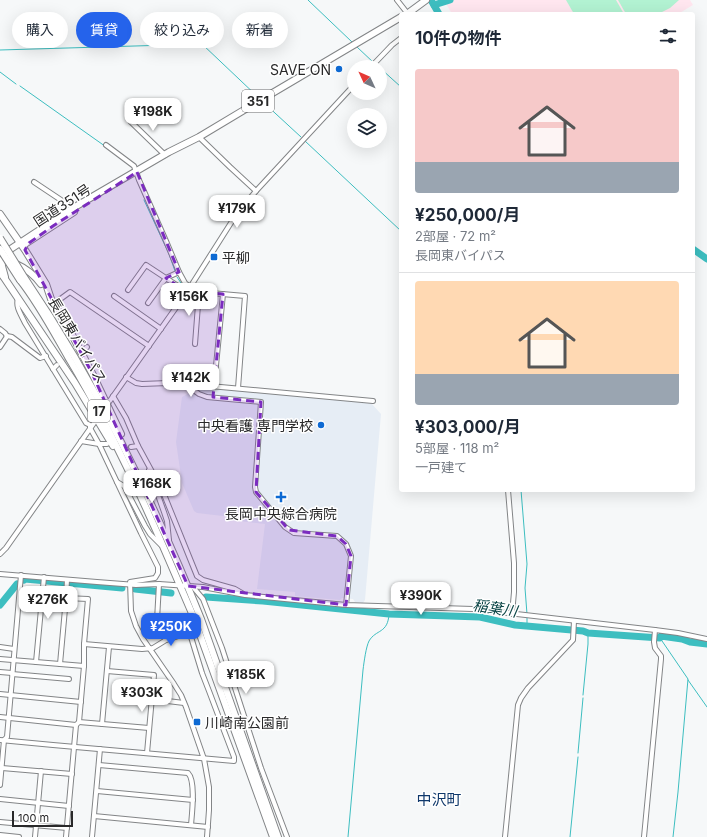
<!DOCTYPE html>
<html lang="ja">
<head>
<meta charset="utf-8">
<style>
  body { margin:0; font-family:Inter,"Noto Sans JP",sans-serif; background:#f2f2f3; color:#1f2937; height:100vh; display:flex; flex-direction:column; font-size:15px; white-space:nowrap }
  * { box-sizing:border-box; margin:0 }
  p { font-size:13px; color:#747a83 }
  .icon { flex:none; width:22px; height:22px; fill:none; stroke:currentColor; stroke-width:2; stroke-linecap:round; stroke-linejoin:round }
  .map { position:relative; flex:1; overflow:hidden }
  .drawer { position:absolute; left:399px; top:12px; width:296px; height:480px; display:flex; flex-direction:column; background:#fff; border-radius:4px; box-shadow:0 4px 16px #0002 }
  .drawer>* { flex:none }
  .top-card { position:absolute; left:12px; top:12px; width:327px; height:36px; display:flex; gap:8px }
  .needle { width:26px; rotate:314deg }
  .fabs { position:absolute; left:347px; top:60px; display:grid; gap:8px }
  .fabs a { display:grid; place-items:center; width:40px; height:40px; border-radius:50%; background:#fff; box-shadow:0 4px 16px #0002; font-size:20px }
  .scale { position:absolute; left:12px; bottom:10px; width:61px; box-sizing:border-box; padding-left:4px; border:2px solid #29292a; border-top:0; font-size:11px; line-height:14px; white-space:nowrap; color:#29292a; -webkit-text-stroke:3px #fff; paint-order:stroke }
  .price { position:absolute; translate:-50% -34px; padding:0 9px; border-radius:8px; background:#fff; color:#222; font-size:13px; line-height:26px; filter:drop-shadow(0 1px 2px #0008) }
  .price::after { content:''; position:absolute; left:50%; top:24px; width:12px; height:9px; margin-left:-6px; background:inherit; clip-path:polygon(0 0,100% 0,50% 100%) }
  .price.selected { background:#2563eb; color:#fff }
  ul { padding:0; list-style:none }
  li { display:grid; align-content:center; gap:8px; height:212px; padding:0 16px }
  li+li { border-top:1px solid #e0e1e3 }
  li span { display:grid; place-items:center; height:124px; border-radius:4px; color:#555 }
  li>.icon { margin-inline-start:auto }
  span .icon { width:72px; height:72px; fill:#fffc; stroke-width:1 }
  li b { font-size:17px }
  h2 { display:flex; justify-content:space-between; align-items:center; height:48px; padding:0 16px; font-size:17px }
  .pill { padding:0 14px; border-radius:18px; background:#fff; box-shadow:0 4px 16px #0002; font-size:14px; line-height:36px }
  .pill.selected { background:#2563eb; color:#fff }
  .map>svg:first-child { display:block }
  .built { fill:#e6edf5 }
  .education { fill:#ffe6ef }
  .green { fill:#b2f2d2 }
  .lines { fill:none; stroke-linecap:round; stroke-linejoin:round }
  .stream { stroke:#3dbec0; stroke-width:1 }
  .river { stroke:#3dbec0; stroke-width:7 }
  .minor-tunnel { stroke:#cdcfd0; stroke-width:4; stroke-dasharray:4 2; stroke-linecap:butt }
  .minor-casing { stroke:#838587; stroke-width:6 }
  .highway-casing { stroke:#838587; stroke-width:8 }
  .minor { stroke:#fff; stroke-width:4 }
  .highway { stroke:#fff; stroke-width:6 }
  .highway-bridge-casing { stroke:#838587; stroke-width:8; stroke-linecap:butt }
  .highway-bridge { stroke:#fff; stroke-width:6 }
  .marked { fill:#7b2cbf; fill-opacity:0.2; stroke:#7b2cbf; stroke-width:3; stroke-dasharray:8 5; stroke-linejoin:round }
  .poi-dot { fill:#0e6ad3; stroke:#fff; stroke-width:1.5 }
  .labels { text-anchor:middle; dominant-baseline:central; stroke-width:3; stroke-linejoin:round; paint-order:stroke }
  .shield { fill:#fff; stroke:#69696a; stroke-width:1 }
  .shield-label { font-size:13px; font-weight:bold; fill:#29292a }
  .poi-label { font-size:14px; fill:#29292a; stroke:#fff; text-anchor:end }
  .street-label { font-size:14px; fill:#29292a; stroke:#fff }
  .water-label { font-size:15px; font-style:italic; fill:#0b4546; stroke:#fff }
  .neighbourhood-label { font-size:15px; fill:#0f386b; stroke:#fff }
</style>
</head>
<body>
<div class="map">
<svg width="707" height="837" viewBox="0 0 707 837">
  <rect width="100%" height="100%" fill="#f6f8f9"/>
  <polygon class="built" points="200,387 371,403 381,414 365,600 363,603 355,602 353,599 342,598 340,600 295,596 295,592 257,589 265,524 231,520 231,517 197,513 194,511 182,483 176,442 182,397"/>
  <polygon class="education" points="444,0 690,0 693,5 678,14 452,14"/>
  <g class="green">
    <polygon points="566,0 616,0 624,14 574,14"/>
    <polygon points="618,0 679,0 670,8 658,14 626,14"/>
  </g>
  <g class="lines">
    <g class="stream">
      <polyline points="308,0 352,42"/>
      <polyline points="357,47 374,63"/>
      <polyline points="0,50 202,44 259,98"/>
      <polyline points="380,68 401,87"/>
      <polyline points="0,72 16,84"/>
      <polyline points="20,86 109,149"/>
      <polyline points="263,102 301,137"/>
      <polyline points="305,141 401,231"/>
      <polyline points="144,200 169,254 175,271"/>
      <polyline points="177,277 181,283"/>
      <polyline points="521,490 527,564 525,588 527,614"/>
      <polyline points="527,617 527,626"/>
      <polyline points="660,638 688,679 678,792 673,837"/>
      <polyline points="688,680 707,707"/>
      <polyline points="583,695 588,644 588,633"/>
      <polyline points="578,753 583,698"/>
      <path d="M 348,837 L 363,670 C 364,662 366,647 369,641 C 376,629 388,634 389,614"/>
      <polyline points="570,837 578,757"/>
    </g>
    <g class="river">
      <polyline points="431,0 439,14"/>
      <polyline points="434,5 450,0"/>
      <polyline points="693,249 707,259"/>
      <polyline points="24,580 25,579 122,588"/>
      <polyline points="135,589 171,593"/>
      <polyline points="206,597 263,601 389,614 480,617 515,625 583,631 588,633 660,638 661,636 682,639 690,642 707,644"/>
      <polyline points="0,605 17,584"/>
    </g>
    <polyline class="minor-tunnel" points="60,364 81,351"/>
    <g class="minor-casing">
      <g id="minor">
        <polyline points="397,0 408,14"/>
        <polyline points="371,67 392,45 401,38"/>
        <polyline points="131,122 165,155"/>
        <polyline points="199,137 230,167 256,191"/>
        <polyline points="106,145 134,166 139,180 166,241 179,272 185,283 190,287 191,290 199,292 245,296 238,388"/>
        <polyline points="34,182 73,208"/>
        <polyline points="128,290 146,265 187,292"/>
        <polyline points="114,296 161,329"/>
        <path d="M 18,299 C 15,307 22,316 25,323 L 86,423 L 90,425 L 90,428 L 99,444 L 141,533 L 158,567 L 158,573 L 155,578 L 130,582 L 131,611 L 136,626 L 143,639 L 174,684 L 181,695 L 186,707 L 204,759 L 209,787 L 209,810 L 207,837"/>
        <polyline points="59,300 70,292 149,346"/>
        <polyline points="148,303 166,278 179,272"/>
        <polyline points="0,329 5,333 7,336 12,337 40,358 46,356"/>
        <polyline points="195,344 199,292"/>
        <polyline points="0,347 6,338 7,336"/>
        <polyline points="84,350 87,347"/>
        <polyline points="53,369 57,365"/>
        <polyline points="126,377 136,383 142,384 168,383 179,384 188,386 199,394 207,397 261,402 255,487 256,492 285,527 294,533 337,536 346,544 351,556 346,605"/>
        <polyline points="214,386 223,294"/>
        <polyline points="192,390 199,385 373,401"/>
        <polyline points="113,396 126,418 138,446 163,492 197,576 203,580 235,589 242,593"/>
        <polyline points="109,402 187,292 236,215 256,191 354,85"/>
        <polyline points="81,441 99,444 107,444"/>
        <polyline points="131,447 138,446"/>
        <polyline points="149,470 164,512 167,521 169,540"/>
        <polyline points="117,482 124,486 145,526 150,534 161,545"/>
        <polyline points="508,490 514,563 514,592 512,614"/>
        <polyline points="0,554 6,548 94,423"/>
        <polyline points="0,574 97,582 136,585 159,584 203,587 245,595 346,605 473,609 655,630 678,633 707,639"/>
        <polyline points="159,584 157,620 166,640"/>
        <polyline points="193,587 203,599 222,648 261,768 287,837"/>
        <polyline points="0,647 14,649"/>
        <polyline points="0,659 84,666"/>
        <polyline points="36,662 44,577"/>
        <polyline points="60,664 66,598"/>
        <polyline points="107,671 154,675 147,753"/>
        <polyline points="0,672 12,673"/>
        <polyline points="12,674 69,679"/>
        <polyline points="0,694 81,702"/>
        <polyline points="151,699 184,703"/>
        <polyline points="0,717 76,725"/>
        <polyline points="79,722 149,728"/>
        <polyline points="102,724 109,647"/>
        <polyline points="0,740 53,745 234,761 234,757 209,691 202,673 191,637 188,633 166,640 153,648 142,649 84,644"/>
        <path d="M 99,765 L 188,773 C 196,781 192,813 191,825"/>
        <polyline points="2,768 72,774"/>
        <polyline points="0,785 4,740 7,737 21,575"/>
        <polyline points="97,791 193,800"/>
        <polyline points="0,799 69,806"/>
        <polyline points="94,816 208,827"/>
        <polyline points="0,822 67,828"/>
        <polyline points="0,835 19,837"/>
        <polyline points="35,837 41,771"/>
        <polyline points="66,837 76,725 79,722 84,666 84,644 88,599 66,598 67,580"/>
        <polyline points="92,837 100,749"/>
        <polyline points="505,837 518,705 521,698 528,688 573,640 574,621"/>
        <polyline points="644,837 661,659 661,656 655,648 654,642 655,630"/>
      </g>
    </g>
    <g class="highway-casing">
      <g id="highway">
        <polyline points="407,14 426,0"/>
        <polyline points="0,214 25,250 46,284 51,299 70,331 92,373 121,434"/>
        <polyline points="25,244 74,212"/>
        <polyline points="1,251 2,266 5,277"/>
        <polyline points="0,256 73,208 169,152 199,137 259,101 401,17"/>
        <path d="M 14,263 C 25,268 34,274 41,284"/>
        <polyline points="0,272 5,279 75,383 113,446"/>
        <path d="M 24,277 C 60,330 92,385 121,442 C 150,500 177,559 201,619 L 278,837"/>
        <path d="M 20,280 C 39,304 53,331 68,357 C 107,422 139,490 169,560 C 177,579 186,599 194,618 L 273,837"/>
      </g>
    </g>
    <use href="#minor" class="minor"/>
    <use href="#highway" class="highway"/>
    <g class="highway-bridge-casing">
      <g id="highway-bridge">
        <polyline points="0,238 24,277"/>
        <polyline points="0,249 20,280"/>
      </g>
    </g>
    <use href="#highway-bridge" class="highway-bridge"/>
  </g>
  <path class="marked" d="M 137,172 L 179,272 L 166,278 L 187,292 L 190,287 L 199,292 L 223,294 L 213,397 L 261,402 L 256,492 L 289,530 L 337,536 L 346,544 L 351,556 L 346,605 L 188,586 L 92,373 L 25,250 L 29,243 L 53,226 Z"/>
  <g class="poi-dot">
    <circle cx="339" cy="69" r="4"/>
    <rect x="210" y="253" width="8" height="8" rx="2"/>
    <circle cx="321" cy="425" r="4"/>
    <path d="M279 491h4v4h4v4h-4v4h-4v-4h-4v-4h4z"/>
    <rect x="193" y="718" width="8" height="8" rx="2"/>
  </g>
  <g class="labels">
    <g class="shield">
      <rect x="242" y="90" width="32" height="22" rx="3"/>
      <rect x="88" y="400" width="22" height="22" rx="3"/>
    </g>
    <g class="shield-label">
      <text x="258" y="101">351</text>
      <text x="99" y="411">17</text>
    </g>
    <g class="poi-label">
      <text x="331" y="69">SAVE ON</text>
      <text x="222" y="257" text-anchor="start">平柳</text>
      <text x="313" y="425">中央看護 専門学校</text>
      <text x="281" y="513" text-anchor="middle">長岡中央綜合病院</text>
      <text x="205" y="722" text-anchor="start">川崎南公園前</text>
    </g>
    <g class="street-label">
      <text transform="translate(62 205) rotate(-33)">国道351号</text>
      <text transform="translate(78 340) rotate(59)">長岡東バイパス</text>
    </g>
    <g class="water-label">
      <text transform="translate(495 608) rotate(9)">稲葉川</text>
    </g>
    <g class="neighbourhood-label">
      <text x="439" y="799">中沢町</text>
    </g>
  </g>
</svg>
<div class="fabs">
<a><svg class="needle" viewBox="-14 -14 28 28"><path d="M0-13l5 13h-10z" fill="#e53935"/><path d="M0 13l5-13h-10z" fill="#747a83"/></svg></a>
<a><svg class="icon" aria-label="layers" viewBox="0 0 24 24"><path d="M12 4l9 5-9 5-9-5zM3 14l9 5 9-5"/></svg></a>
</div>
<div class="scale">100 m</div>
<b class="price" style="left:153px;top:132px">¥198K</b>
<b class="price" style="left:237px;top:229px">¥179K</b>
<b class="price" style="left:189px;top:317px">¥156K</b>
<b class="price" style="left:191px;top:398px">¥142K</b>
<b class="price" style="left:152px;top:504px">¥168K</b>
<b class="price" style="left:421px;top:616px">¥390K</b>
<b class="price" style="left:48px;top:620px">¥276K</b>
<b class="price selected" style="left:171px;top:647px">¥250K</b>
<b class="price" style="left:246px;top:695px">¥185K</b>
<b class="price" style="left:142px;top:713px">¥303K</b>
<div class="top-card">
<a class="pill">購入</a>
<a class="pill selected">賃貸</a>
<a class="pill">絞り込み</a>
<a class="pill">新着</a>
</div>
<section class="drawer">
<h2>10件の物件<svg class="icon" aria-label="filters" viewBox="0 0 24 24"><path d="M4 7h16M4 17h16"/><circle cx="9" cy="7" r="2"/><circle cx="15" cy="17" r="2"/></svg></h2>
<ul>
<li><span style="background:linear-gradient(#f6c9c9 75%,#9aa5b1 0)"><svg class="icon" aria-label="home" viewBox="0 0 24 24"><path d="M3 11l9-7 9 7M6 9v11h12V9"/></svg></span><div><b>¥250,000/月</b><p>2部屋 · 72 m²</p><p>長岡東バイパス</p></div></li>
<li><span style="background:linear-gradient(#ffd9b3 75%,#9aa5b1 0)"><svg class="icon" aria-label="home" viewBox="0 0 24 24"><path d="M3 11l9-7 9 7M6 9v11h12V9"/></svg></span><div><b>¥303,000/月</b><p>5部屋 · 118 m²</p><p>一戸建て</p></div></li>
</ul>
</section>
</div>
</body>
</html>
